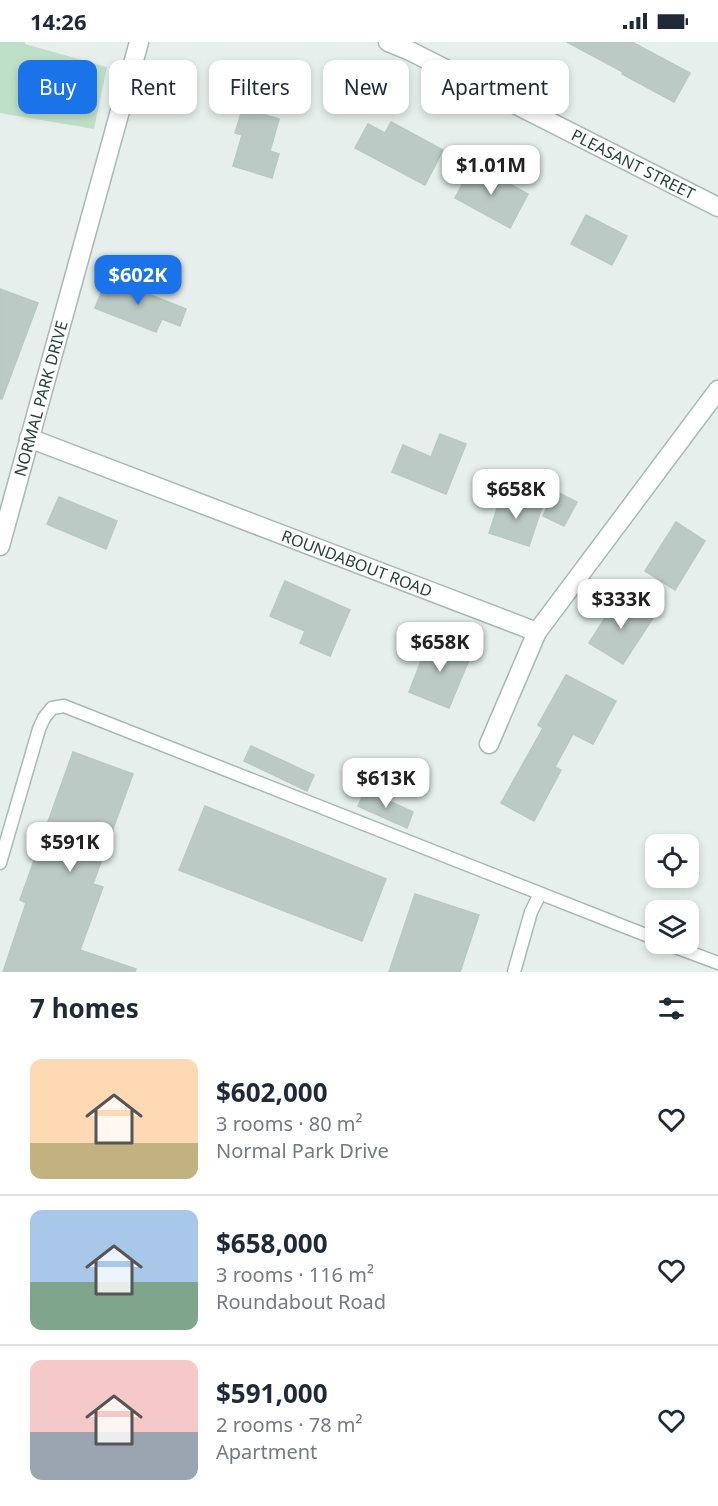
<!DOCTYPE html>
<html lang="en">
<head>
<meta charset="utf-8">
<style>
  body { margin:0; font-family:"Noto Sans",sans-serif; background:#f6f6f7; color:#1f2937; height:100vh; display:flex; flex-direction:column; font-size:22px; white-space:nowrap }
  * { box-sizing:border-box; margin:0 }
  p { font-size:20px; color:#747a83 }
  .icon { flex:none; width:33px; height:33px; fill:none; stroke:currentColor; stroke-width:2; stroke-linecap:round; stroke-linejoin:round }
  .map { position:relative; height:930px; overflow:hidden }
  .sheet { display:flex; flex-direction:column; background:#fff; flex:1 }
  .sheet>* { flex:none }
  .hud { position:absolute; left:18px; top:18px; width:682px; height:54px; display:flex; gap:12px }
  .tools { position:absolute; left:645px; top:792px; display:grid; gap:12px }
  .tools a { display:grid; place-items:center; width:54px; height:54px; border-radius:12px; background:#fff; box-shadow:0 3px 9px #0003; font-size:30px }
  .price { position:absolute; translate:-50% -51px; padding:0 14px; border-radius:12px; background:#fff; color:#222; font-size:20px; line-height:39px; filter:drop-shadow(0 2px 3px #0008) }
  .price::after { content:''; position:absolute; left:50%; top:36px; width:18px; height:14px; margin-left:-9px; background:inherit; clip-path:polygon(0 0,100% 0,50% 100%) }
  .price.active { background:#1a73e8; color:#fff }
  ul { padding:0; list-style:none }
  li { display:flex; align-items:center; gap:18px; height:150px; padding:0 30px }
  li+li { border-top:2px solid #e0e1e3 }
  li span { display:grid; place-items:center; flex:none; width:168px; height:120px; border-radius:12px; color:#555 }
  li>.icon { margin-inline-start:auto }
  span .icon { width:72px; height:72px; fill:#fffc; stroke-width:1 }
  li b { font-size:26px }
  h2 { display:flex; justify-content:space-between; align-items:center; height:72px; padding:0 30px; font-size:26px }
  .pill { padding:0 21px; border-radius:12px; background:#fff; box-shadow:0 3px 9px #0003; font-size:21px; line-height:54px }
  .pill.active { background:#1a73e8; color:#fff }
  .status { display:flex; justify-content:space-between; align-items:center; height:42px; padding:0 30px; background:#fff; direction:ltr }
  .status svg { height:16px; fill:currentColor }
  .map>svg:first-child { display:block }
  .green { fill:#bfe0c8 }
  .building { fill:#bbcac4; stroke:#b8c9c2; stroke-width:1.5 }
  .lines { fill:none; stroke-linecap:round; stroke-linejoin:round }
  .service-casing { stroke:#a8b8b2; stroke-width:15 }
  .minor-casing { stroke:#a8b8b2; stroke-width:21 }
  .tertiary-casing { stroke:#a8b8b2; stroke-width:21 }
  .service { stroke:#fff; stroke-width:12 }
  .minor { stroke:#fff; stroke-width:18 }
  .tertiary { stroke:#fff; stroke-width:18 }
  .labels { text-anchor:middle; dominant-baseline:central; stroke-width:5; stroke-linejoin:round; paint-order:stroke }
  .street-label { font-size:16px; fill:#24423a; stroke:#f7fbf9 }
</style>
</head>
<body>
<div class="status"><b>14:26</b><svg viewBox="0 0 49 12"><path d="M0 12V9h3v3zM5 12V6h3v6zM10 12V3h3v9zM15 12V0h3v12zM26 1h20v11H26zM47 4h2v5h-2z"/></svg></div>
<div class="map">
<svg width="718" height="930" viewBox="0 0 718 930">
  <rect width="100%" height="100%" fill="#e6efeb"/>
  <polygon class="green" points="0,0 25,0 25,2 107,25 94,87 0,71"/>
  <g class="building">
    <polygon points="567,0 632,0 690,31 674,60 622,32 623,30"/>
    <polygon points="229,39 252,48 245,67 279,77 270,109 279,112 272,136 233,124 242,93 235,91 242,68 221,61"/>
    <polygon points="391,80 443,108 425,143 355,106 368,82 385,91"/>
    <polygon points="473,122 528,152 510,186 455,156"/>
    <polygon points="586,173 627,194 612,223 571,202"/>
    <polygon points="107,236 186,267 180,284 162,277 156,290 95,266"/>
    <polygon points="0,247 38,261 2,357 0,357"/>
    <polygon points="440,392 466,402 446,452 392,430 403,403 431,415"/>
    <polygon points="555,449 577,460 564,484 543,474"/>
    <polygon points="502,452 542,465 529,504 489,491"/>
    <polygon points="59,455 117,479 106,507 47,482"/>
    <polygon points="676,480 705,499 675,548 645,529"/>
    <polygon points="285,539 350,568 330,614 300,601 305,589 270,574"/>
    <polygon points="619,554 653,576 623,622 589,601"/>
    <polygon points="430,596 471,613 449,666 409,650"/>
    <polygon points="566,633 616,659 593,702 573,692 555,725 561,728 534,779 501,761 543,686 538,683"/>
    <polygon points="251,704 314,733 307,749 244,719"/>
    <polygon points="73,710 133,732 93,842 103,845 80,908 136,927 135,930 3,930 26,861 20,858"/>
    <polygon points="365,748 413,770 407,786 358,764"/>
    <polygon points="205,764 386,837 362,899 179,828"/>
    <polygon points="415,852 479,873 460,930 389,930"/>
  </g>
  <g class="lines">
    <g class="service-casing">
      <g id="service">
        <polyline points="0,821 39,687 44,676 52,666 64,664 656,897"/>
        <polyline points="667,902 718,921"/>
        <polyline points="514,930 531,870 540,852"/>
      </g>
    </g>
    <g class="minor-casing">
      <g id="minor">
        <path id="s1" d="M 388,0 L 410,9 L 718,165"/>
        <path id="s2" d="M 29,396 L 537,590 L 718,348"/>
        <polyline points="489,702 537,590"/>
      </g>
    </g>
    <g class="tertiary-casing">
      <g id="tertiary">
        <path id="s3" d="M 0,504 L 139,0"/>
      </g>
    </g>
    <use href="#service" class="service"/>
    <use href="#minor" class="minor"/>
    <use href="#tertiary" class="tertiary"/>
  </g>
  <g class="labels">
    <g class="street-label">
      <text stroke="none"><textPath href="#s1" startOffset="274">PLEASANT STREET</textPath></text>
      <text stroke="none"><textPath href="#s3" startOffset="153">NORMAL PARK DRIVE</textPath></text>
      <text stroke="none"><textPath href="#s2" startOffset="351">ROUNDABOUT ROAD</textPath></text>
    </g>
  </g>
</svg>
<div class="tools">
<a><svg class="icon" aria-label="locate" viewBox="0 0 24 24"><circle cx="12" cy="12" r="6"/><path d="M12 2v4M12 18v4M2 12h4M18 12h4"/></svg></a>
<a><svg class="icon" aria-label="layers" viewBox="0 0 24 24"><path d="M12 4l9 5-9 5-9-5zM3 14l9 5 9-5"/></svg></a>
</div>
<b class="price" style="left:491px;top:154px">$1.01M</b>
<b class="price active" style="left:138px;top:264px">$602K</b>
<b class="price" style="left:516px;top:478px">$658K</b>
<b class="price" style="left:621px;top:588px">$333K</b>
<b class="price" style="left:440px;top:631px">$658K</b>
<b class="price" style="left:386px;top:767px">$613K</b>
<b class="price" style="left:70px;top:831px">$591K</b>
<div class="hud">
<a class="pill active">Buy</a>
<a class="pill">Rent</a>
<a class="pill">Filters</a>
<a class="pill">New</a>
<a class="pill">Apartment</a>
</div>
</div>
<section class="sheet">
<h2>7 homes<svg class="icon" aria-label="filters" viewBox="0 0 24 24"><path d="M4 7h16M4 17h16"/><circle cx="9" cy="7" r="2"/><circle cx="15" cy="17" r="2"/></svg></h2>
<ul>
<li><span style="background:linear-gradient(#ffd9b3 70%,#c2b280 0)"><svg class="icon" aria-label="home" viewBox="0 0 24 24"><path d="M3 11l9-7 9 7M6 9v11h12V9"/></svg></span><div><b>$602,000</b><p>3 rooms · 80 m²</p><p>Normal Park Drive</p></div><svg class="icon" aria-label="heart" viewBox="0 0 24 24"><path d="M12 20l-8-8c-3-5 5-10 8-4 3-6 11-1 8 4z"/></svg></li>
<li><span style="background:linear-gradient(#a9c7e8 60%,#7fa58c 0)"><svg class="icon" aria-label="home" viewBox="0 0 24 24"><path d="M3 11l9-7 9 7M6 9v11h12V9"/></svg></span><div><b>$658,000</b><p>3 rooms · 116 m²</p><p>Roundabout Road</p></div><svg class="icon" aria-label="heart" viewBox="0 0 24 24"><path d="M12 20l-8-8c-3-5 5-10 8-4 3-6 11-1 8 4z"/></svg></li>
<li><span style="background:linear-gradient(#f6c9c9 60%,#9aa5b1 0)"><svg class="icon" aria-label="home" viewBox="0 0 24 24"><path d="M3 11l9-7 9 7M6 9v11h12V9"/></svg></span><div><b>$591,000</b><p>2 rooms · 78 m²</p><p>Apartment</p></div><svg class="icon" aria-label="heart" viewBox="0 0 24 24"><path d="M12 20l-8-8c-3-5 5-10 8-4 3-6 11-1 8 4z"/></svg></li>
</ul>
</section>
</body>
</html>
